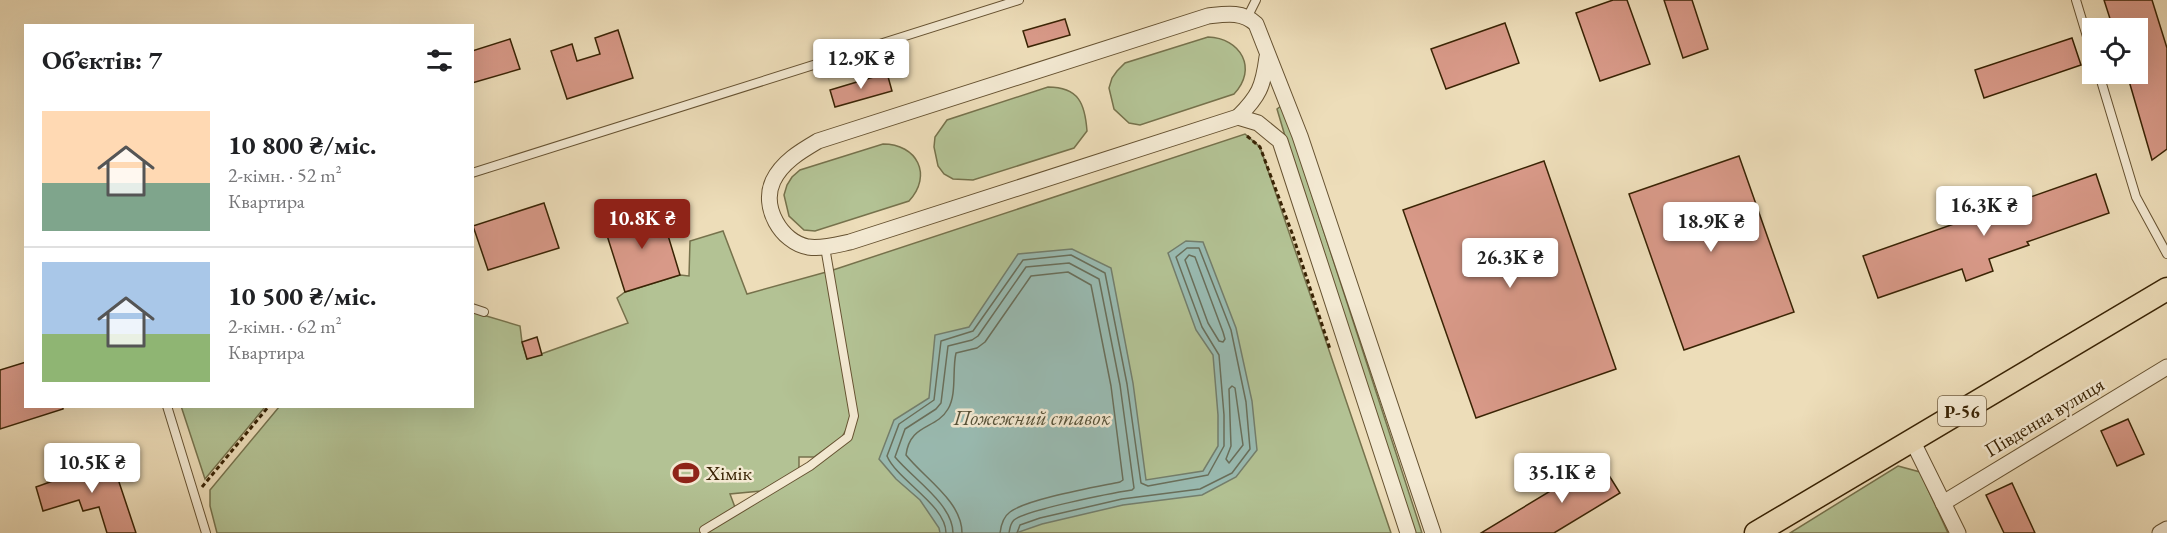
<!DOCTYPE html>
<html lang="uk">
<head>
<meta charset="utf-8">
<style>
  body { margin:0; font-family:"EB Garamond",serif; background:#f2f2f2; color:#202124; height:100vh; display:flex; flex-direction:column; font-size:22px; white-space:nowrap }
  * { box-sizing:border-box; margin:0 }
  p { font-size:20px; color:#757577 }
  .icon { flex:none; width:33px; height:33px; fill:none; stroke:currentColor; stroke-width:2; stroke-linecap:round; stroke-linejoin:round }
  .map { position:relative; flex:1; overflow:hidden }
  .side { position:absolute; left:24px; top:24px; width:450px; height:384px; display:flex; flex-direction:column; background:#fff; border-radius:0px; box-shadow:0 6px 24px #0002 }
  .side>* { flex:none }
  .tools { position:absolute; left:2082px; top:18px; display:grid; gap:12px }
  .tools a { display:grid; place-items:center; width:66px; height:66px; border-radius:0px; background:#fff; box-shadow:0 6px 24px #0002; font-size:30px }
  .price { position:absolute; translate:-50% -51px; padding:0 14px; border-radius:6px; background:#fff; color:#222; font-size:20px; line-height:39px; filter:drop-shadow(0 2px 3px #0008) }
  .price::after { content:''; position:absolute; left:50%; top:36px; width:18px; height:14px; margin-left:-9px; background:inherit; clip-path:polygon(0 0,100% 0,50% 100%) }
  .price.on { background:#8f2418; color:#fff }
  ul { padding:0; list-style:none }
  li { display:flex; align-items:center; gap:18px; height:150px; padding:0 18px }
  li+li { border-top:2px solid #e0e0e0 }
  li span { display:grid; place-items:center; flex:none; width:168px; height:120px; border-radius:0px; color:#555 }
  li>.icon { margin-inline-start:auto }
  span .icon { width:72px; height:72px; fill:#fffc; stroke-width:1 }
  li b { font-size:26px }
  h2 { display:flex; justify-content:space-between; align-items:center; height:72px; padding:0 18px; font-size:26px }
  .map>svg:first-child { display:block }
  .green { fill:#b3c294; stroke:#76724c; stroke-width:1.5; fill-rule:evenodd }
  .water { fill:#99bbb2; stroke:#737e6c; stroke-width:1.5 }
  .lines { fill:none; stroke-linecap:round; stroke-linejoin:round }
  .shore { stroke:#696f5b; stroke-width:1.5 }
  .building { fill:#d89988; stroke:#392304; stroke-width:1.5 }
  .lane-casing { stroke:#665231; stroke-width:10 }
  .street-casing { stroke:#665231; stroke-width:17 }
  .primary-casing { stroke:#392304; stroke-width:25 }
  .path { stroke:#392304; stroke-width:3; stroke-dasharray:4.5 3; stroke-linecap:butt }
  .lane { stroke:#f3e9d2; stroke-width:8 }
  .street { stroke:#f3e9d2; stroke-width:15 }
  .primary { stroke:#edddb9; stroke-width:22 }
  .labels { text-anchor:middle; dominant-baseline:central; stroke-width:5; stroke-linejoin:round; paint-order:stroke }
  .shield { fill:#f3e9d2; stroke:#715e42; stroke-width:1.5 }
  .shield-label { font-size:18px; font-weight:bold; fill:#392304 }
  .street-label { font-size:20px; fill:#392304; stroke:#f3e9d2 }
  .poi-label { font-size:20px; fill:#392304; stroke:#f3e9d2; text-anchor:start }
  .water-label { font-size:21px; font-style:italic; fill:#565138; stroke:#f3e9d2 }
</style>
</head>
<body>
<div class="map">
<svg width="2167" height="533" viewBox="0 0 2167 533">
  <rect width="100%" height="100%" fill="#edddb9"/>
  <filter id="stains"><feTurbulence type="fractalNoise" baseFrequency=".00333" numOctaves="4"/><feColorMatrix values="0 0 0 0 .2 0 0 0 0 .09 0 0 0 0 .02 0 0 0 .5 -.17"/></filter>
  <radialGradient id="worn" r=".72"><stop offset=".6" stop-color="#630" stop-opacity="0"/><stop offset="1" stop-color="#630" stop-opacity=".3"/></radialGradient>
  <g class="green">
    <path d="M 1208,37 C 1241,38 1258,69 1234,94 L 1140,125 L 1129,123 L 1114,109 L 1109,88 L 1112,78 L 1117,71 L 1125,63 Z"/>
    <path d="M 1048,87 C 1079,87 1085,104 1087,131 L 1074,148 L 973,180 L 953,179 L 944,174 L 938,166 L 934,147 L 935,137 L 947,120 Z"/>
    <polygon points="1281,106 1285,112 1422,533 1414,533 1285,136 1277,109"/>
    <path d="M 1245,134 L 1260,147 L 1391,533 L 217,533 L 210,506 L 210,490 L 279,407 L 472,406 L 473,312 L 520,326 L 522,342 L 527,359 L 628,323 L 617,298 L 625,292 L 680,275 L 689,276 L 690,241 L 723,231 L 747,294 L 830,271 ZM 852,419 L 848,437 L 736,510 L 730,494 L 761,491 L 799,469 L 799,457 L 814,457 L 842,437 Z"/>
    <path d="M 883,144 C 917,144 933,175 909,201 L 815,231 L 804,230 L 789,216 L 784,195 L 787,185 L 792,177 L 800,170 Z"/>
    <polygon points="181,406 265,406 265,407 205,479"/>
    <polygon points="1898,466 1920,472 1948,533 1790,533"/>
  </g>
  <polygon class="water" points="1186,241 1203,242 1236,328 1252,401 1257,450 1236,477 1202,495 1123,505 1042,524 1016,533 940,533 939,528 920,500 896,479 879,459 894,420 929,398 935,335 969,327 1018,254 1072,249 1111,268 1133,383 1146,480 1203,471 1218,446 1218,415 1213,355 1196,330 1168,253"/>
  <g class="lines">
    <g class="shore">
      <polygon points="1189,255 1195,257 1223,332 1225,339 1223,342 1219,341 1208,323 1185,260"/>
      <polygon points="1232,386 1235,388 1243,445 1229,463 1226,459 1231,446 1229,389"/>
      <path d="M 946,533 C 946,505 897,480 887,456 L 899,424 L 934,400 L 941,341 L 973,331 L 1023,260 L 1071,255 L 1105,273 L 1127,384 L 1141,483 L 1148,486 L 1208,475 L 1224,446 L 1224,415 L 1219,355 L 1202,327 L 1176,257 L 1187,248 L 1199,248 L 1231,330 L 1246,402 L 1250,449 L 1232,473 L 1200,489 L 1122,499 L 1040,518 L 1020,525 L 1017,533"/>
      <path d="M 953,533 C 953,504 912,478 895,457 L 905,429 L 936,409 L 941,403 L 948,346 L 972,340 L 978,336 L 1026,267 L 1069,263 L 1099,279 L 1120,385 L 1134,488 L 1132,490 C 1112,493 1026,510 1014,520 C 1010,524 1010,528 1009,533"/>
      <path d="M 962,533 C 962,501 924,478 906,455 C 910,423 936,430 948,409 C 957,394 952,370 956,353 L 977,348 L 985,342 L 1031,276 L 1068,272 L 1091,285 L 1111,386 L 1123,480 L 1120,482 C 1096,487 1027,499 1010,512 C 1003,517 1001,525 1000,533"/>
    </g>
  </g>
  <g class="building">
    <polygon points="1613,0 1627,0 1650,64 1600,81 1576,13"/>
    <polygon points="1664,0 1692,0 1708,49 1683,58"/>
    <polygon points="2104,0 2152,0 2167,48 2167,149 2152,160 2127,74 2138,74 2138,28 2113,28"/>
    <polygon points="1065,19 1070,35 1028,47 1023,31"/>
    <polygon points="1505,23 1519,63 1446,89 1431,49"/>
    <polygon points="618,30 633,78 567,99 551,51 572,44 577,61 600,54 595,38"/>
    <polygon points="2072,38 2081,65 1984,98 1975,70"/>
    <polygon points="510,39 520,69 472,83 472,51"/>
    <polygon points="887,73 892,91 835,107 830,90"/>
    <polygon points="1739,156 1794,312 1684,350 1629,194"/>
    <polygon points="1544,161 1616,369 1476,418 1403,210"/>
    <polygon points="2096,174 2109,213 2027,242 2029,245 1989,259 1993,271 1966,281 1962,269 1878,298 1863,256"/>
    <polygon points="544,203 559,248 488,270 473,226"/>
    <polygon points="660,209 680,275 625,292 604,226"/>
    <polygon points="537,337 542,355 527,359 522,342"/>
    <polygon points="26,362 26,406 63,406 63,409 0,429 0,370"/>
    <polygon points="2128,419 2144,454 2117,466 2101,431"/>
    <polygon points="110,455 136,533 107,533 99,507 83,511 79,500 43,511 36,487 86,469 85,463"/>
    <polygon points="1600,461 1620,493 1554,533 1481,533"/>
    <polygon points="2012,483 2035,533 2004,533 1986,495"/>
  </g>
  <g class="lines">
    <g class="lane-casing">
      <g id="lane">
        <polyline points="2076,0 2092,53"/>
        <polyline points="1248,16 1256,0"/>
        <polyline points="2099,74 2136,197 2167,254"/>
        <polyline points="472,173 1019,0"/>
        <polyline points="472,308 484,312"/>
        <polyline points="167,406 206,533"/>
        <polyline points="704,530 810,466 848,437 854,416 825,247"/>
      </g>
    </g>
    <g class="street-casing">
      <g id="street">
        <path d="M 1238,117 C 1259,96 1263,87 1267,57"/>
        <polyline points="1912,440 1958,533"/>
        <polyline points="1943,503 2167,367"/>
        <path d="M 1408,533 L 1280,141 L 1258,123 L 1238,117 L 850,242 C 836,245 822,249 808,247 C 781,242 761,207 773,181 C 782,162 801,151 818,141 L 1208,16 C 1226,14 1242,11 1256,24 L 1300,136 L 1433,533"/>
        <polyline points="2160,533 2167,529"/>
      </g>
    </g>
    <g class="primary-casing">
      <polyline id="primary" points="1756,533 2167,289"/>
    </g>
    <g class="path">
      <polyline points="1247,136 1260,147 1292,233 1330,349"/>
      <polyline points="202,487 269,406"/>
    </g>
    <use href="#lane" class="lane"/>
    <use href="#street" class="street"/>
    <use href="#primary" class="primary"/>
  </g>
  <defs>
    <g id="stadium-bare" transform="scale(2.07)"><path d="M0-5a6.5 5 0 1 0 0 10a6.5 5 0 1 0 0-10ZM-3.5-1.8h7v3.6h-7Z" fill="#8f2418" stroke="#f3e9d2" stroke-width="2.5" paint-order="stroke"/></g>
  </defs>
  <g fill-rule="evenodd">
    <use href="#stadium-bare" x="686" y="473"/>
  </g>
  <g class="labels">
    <rect class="shield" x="1938" y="396" width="48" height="30" rx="4.5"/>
    <g class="shield-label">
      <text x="1962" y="411">Р-56</text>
    </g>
    <g class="street-label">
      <text transform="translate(2044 417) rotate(-31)">Південна вулиця</text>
    </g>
    <g class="poi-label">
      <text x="706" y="473">Хімік</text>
    </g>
    <g class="water-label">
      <text x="1032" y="417">Пожежний ставок</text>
    </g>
  </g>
  <rect width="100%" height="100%" filter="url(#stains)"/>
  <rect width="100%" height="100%" fill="url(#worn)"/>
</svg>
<div class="tools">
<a><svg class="icon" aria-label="locate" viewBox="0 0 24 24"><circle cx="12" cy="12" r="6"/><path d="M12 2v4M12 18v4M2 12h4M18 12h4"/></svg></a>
</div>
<b class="price" style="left:861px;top:90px">12.9K ₴</b>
<b class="price" style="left:1984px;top:237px">16.3K ₴</b>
<b class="price on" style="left:642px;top:250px">10.8K ₴</b>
<b class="price" style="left:1711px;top:253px">18.9K ₴</b>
<b class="price" style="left:1510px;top:289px">26.3K ₴</b>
<b class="price" style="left:92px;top:494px">10.5K ₴</b>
<b class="price" style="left:1562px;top:504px">35.1K ₴</b>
<section class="side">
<h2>Об’єктів: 7<svg class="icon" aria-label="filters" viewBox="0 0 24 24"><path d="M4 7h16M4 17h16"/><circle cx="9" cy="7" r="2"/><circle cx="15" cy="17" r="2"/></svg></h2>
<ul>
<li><span style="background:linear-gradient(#ffd9b3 60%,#7fa58c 0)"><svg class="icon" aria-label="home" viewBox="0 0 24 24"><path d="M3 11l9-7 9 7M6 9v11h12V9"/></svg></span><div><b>10 800 ₴/міс.</b><p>2-кімн. · 52 m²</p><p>Квартира</p></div></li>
<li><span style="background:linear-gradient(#a9c7e8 60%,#8fb573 0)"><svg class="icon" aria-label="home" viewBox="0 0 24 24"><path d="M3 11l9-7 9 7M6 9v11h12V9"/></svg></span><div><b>10 500 ₴/міс.</b><p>2-кімн. · 62 m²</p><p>Квартира</p></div></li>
</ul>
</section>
</div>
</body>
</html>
